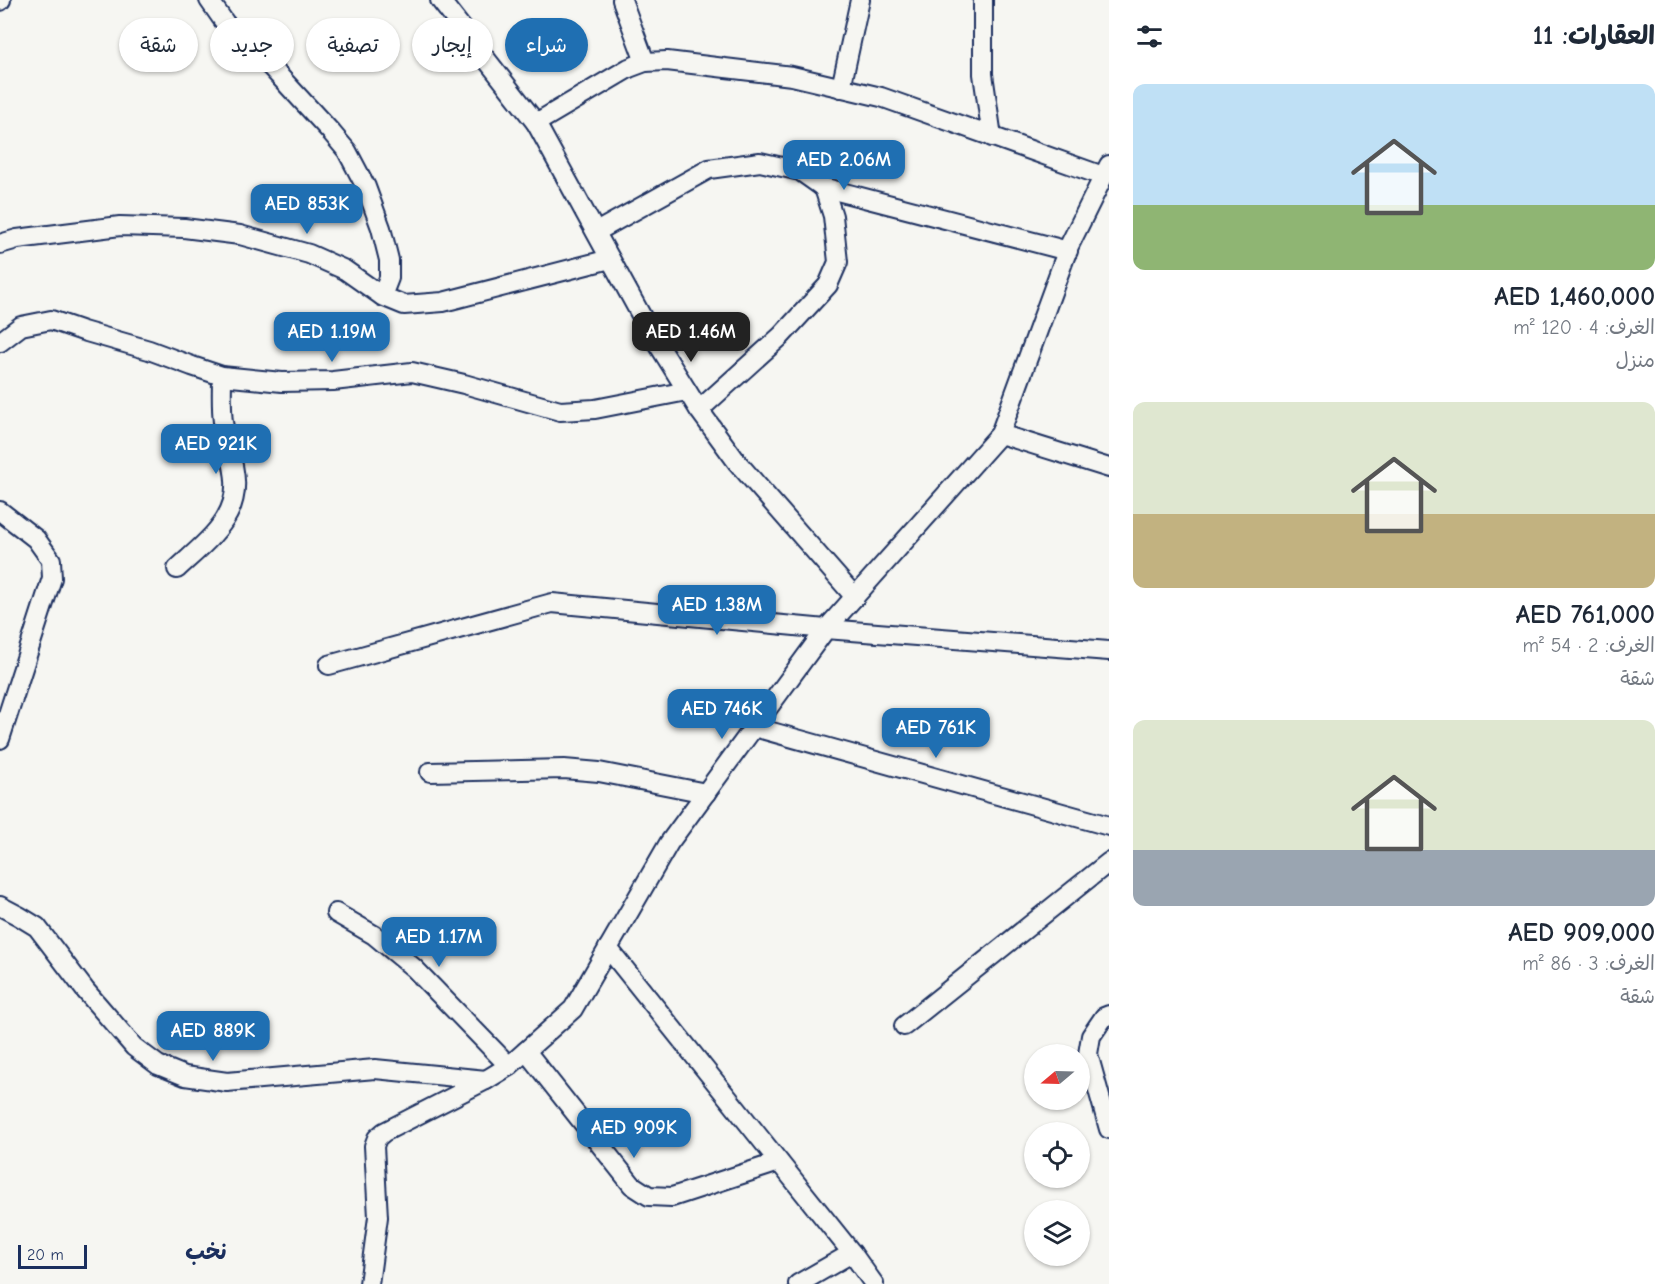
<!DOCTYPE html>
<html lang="ar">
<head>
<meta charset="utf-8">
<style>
  body { margin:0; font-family:"Comic Neue","Playpen Sans Arabic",sans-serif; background:#f6f6f7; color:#1f2937; direction:rtl; height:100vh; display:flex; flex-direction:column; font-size:22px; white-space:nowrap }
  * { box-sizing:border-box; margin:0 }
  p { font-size:20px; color:#747a83 }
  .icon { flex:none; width:33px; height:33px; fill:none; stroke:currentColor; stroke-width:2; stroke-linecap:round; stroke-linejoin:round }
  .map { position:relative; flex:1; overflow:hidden; direction:ltr }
  .panel { display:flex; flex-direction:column; background:#fff; width:570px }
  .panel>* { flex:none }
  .banner { position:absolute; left:18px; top:18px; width:570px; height:54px; direction:rtl; display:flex; gap:12px }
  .needle { width:39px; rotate:251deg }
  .controls { position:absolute; left:1024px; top:1044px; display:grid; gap:12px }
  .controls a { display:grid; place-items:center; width:66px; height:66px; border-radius:50%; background:#fff; box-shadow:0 2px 4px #0004; font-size:30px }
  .scale { position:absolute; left:18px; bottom:15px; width:69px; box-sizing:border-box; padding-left:6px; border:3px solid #1b2f5e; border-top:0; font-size:16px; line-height:21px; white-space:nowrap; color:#1b2f5e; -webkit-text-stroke:4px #f6f6f2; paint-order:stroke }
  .price { position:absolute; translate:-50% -51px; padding:0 14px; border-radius:12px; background:#1f6fb2; color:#fff; font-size:20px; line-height:39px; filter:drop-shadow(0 2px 3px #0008) }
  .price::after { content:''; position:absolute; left:50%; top:36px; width:18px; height:14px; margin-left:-9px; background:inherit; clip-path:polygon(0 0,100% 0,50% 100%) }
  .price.selected { background:#222; color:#fff }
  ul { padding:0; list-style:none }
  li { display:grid; align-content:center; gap:12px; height:318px; padding:0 24px }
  li span { display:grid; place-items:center; height:186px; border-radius:12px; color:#555 }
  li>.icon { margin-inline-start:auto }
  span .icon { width:108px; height:108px; fill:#fffc; stroke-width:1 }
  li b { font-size:26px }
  h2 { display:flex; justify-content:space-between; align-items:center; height:72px; padding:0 24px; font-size:26px }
  .chip { padding:0 21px; border-radius:27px; background:#fff; box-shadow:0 2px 4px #0004; font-size:21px; line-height:54px }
  .chip.selected { background:#1f6fb2; color:#fff }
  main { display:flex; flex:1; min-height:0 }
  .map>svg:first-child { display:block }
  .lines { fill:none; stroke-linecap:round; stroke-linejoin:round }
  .minor-casing { stroke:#1b2f5e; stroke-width:22 }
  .minor { stroke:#f6f6f2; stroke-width:18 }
  .labels { text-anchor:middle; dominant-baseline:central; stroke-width:4.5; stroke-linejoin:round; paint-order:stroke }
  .neighbourhood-label { font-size:22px; font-weight:bold; fill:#1b2f5e; stroke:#f6f6f2 }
</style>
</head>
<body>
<main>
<section class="panel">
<h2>العقارات: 11<svg class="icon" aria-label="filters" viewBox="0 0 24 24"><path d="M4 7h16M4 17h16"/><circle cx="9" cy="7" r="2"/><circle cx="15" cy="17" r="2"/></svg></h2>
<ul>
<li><span style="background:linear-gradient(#bfe0f5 65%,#8fb573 0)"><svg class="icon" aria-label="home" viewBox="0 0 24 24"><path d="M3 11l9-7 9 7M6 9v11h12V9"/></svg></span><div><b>AED 1,460,000</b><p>الغرف: 4 · 120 m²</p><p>منزل</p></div></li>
<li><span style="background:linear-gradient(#dfe7d0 60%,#c2b280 0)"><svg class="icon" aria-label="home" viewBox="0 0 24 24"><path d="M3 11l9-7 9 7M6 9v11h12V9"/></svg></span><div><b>AED 761,000</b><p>الغرف: 2 · 54 m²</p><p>شقة</p></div></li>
<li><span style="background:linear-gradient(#dfe7d0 70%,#9aa5b1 0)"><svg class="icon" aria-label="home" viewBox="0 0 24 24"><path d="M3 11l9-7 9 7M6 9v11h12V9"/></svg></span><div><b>AED 909,000</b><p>الغرف: 3 · 86 m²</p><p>شقة</p></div></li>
</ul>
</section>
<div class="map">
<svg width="1109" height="1284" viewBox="0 0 1109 1284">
  <rect width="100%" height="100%" fill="#f6f6f2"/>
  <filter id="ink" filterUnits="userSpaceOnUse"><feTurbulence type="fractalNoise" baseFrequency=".0167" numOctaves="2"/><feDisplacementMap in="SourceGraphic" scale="12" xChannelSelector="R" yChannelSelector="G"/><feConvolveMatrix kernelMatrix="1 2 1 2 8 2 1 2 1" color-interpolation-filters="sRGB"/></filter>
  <g filter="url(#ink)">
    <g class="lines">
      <g class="minor-casing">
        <g id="minor">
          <polyline points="209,0 225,23 250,50 271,67 331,132 347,151 366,187 381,228 389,260 389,278 382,296"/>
          <polyline points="440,0 536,123 648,328 699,410 737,462 855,597"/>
          <polyline points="622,0 645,62"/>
          <polyline points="983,0 983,74 992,137"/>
          <polyline points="0,1 1,0"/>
          <polyline points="841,88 860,0"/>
          <polyline points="536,123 629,68 645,62 667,61 792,76 881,97 1103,176"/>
          <polyline points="822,187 1068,251"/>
          <polyline points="596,232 709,169 760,162 800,171 824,188 833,216 838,262 828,285 781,336 699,410"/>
          <polyline points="0,244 17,239 120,226 184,228 240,235 309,254 345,270 382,296 404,305 443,302 610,259"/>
          <polyline points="0,342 21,326 51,320 83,331 149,350 192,366 222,376 282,382 333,381 412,372 464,384 560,411 595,409 687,391"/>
          <polyline points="1000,434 1109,468"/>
          <polyline points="0,511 36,539 51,560 52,578 0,739"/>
          <path d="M 177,569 C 193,554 213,538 225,519 C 246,486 229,457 223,422 C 221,406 222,391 222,376"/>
          <polyline points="329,665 552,603 826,629 1109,651"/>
          <polyline points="754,727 1109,826"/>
          <polyline points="430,772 564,769 599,772 706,793"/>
          <polyline points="0,906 19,916 37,927 85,990 134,1047 158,1065 185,1076 227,1082 375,1069 486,1080"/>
          <polyline points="336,913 374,935 414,968 509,1066"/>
          <polyline points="608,948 852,1253 874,1284"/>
          <polyline points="1109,1015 1104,1017 1091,1036 1088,1054 1109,1129"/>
          <polyline points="904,1026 1109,862"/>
          <polyline points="526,1051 632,1185 649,1196 672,1197 779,1162"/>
          <polyline points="369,1284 378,1217 374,1146 377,1138 384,1132 486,1080 509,1066 573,1009 669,843 826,629 1000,434 1069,246 1109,165"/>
          <polyline points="798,1284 852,1253"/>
        </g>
      </g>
      <use href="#minor" class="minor"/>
    </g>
  </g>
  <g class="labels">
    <g class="neighbourhood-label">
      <text x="206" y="1252">نخب</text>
    </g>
  </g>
</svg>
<div class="controls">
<a><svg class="needle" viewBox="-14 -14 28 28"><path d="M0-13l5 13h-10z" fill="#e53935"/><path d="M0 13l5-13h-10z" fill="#747a83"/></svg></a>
<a><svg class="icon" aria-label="locate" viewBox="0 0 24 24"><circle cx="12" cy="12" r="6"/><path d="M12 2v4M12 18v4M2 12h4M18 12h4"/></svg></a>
<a><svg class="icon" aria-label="layers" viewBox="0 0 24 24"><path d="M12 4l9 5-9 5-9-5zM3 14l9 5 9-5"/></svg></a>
</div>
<div class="scale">20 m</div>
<b class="price" style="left:844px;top:191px">AED 2.06M</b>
<b class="price" style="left:307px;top:235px">AED 853K</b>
<b class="price" style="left:332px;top:363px">AED 1.19M</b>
<b class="price selected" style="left:691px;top:363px">AED 1.46M</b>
<b class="price" style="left:216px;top:475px">AED 921K</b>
<b class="price" style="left:717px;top:636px">AED 1.38M</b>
<b class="price" style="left:722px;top:740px">AED 746K</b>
<b class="price" style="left:936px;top:759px">AED 761K</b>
<b class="price" style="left:439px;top:968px">AED 1.17M</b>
<b class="price" style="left:213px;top:1062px">AED 889K</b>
<b class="price" style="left:634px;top:1159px">AED 909K</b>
<div class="banner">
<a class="chip selected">شراء</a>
<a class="chip">إيجار</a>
<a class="chip">تصفية</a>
<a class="chip">جديد</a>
<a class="chip">شقة</a>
</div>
</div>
</main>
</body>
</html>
